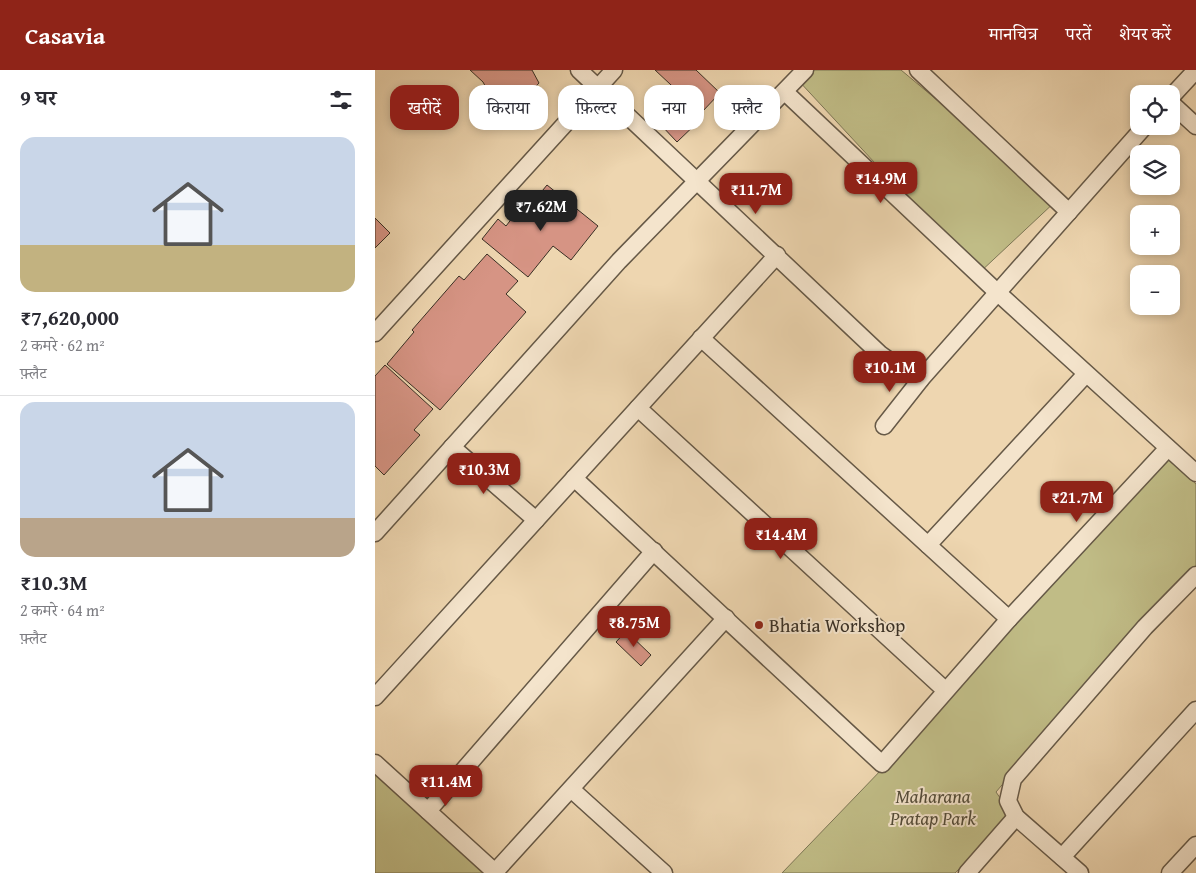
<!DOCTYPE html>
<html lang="hi">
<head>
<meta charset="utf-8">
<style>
  body { margin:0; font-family:"Gentium Book Plus","Noto Serif Devanagari",serif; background:#f2f2f3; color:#2b2b33; height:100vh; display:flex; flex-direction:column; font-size:19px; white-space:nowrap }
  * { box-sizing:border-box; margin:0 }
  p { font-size:16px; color:#7c7c81 }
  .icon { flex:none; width:28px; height:28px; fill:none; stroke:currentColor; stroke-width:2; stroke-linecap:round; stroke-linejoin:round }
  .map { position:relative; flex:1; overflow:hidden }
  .panel { display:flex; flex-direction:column; background:#fff; width:375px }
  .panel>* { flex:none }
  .top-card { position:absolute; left:15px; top:15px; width:475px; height:45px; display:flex; gap:10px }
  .buttons { position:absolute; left:755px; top:15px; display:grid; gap:10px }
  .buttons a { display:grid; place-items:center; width:50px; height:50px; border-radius:10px; background:#fff; box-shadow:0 2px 8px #0003; font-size:25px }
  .price { position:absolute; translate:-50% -42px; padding:0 11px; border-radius:10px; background:#8f2418; color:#fff; font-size:16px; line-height:32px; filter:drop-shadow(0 1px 2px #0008) }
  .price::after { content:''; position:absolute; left:50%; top:30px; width:15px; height:11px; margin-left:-8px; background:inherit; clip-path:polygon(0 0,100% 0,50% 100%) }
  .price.selected { background:#222; color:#fff }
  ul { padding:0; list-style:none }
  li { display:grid; align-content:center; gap:10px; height:265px; padding:0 20px }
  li+li { border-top:1px solid #e1e1e2 }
  li span { display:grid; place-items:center; height:155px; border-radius:15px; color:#555 }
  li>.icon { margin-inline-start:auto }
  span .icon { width:90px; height:90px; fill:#fffc; stroke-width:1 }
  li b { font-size:21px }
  h2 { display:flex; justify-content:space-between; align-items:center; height:60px; padding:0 20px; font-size:21px }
  .tag { padding:0 18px; border-radius:15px; background:#fff; box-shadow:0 2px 8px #0003; font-size:18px; line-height:45px }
  .tag.selected { background:#8f2418; color:#fff }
  header { display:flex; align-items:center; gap:30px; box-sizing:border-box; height:70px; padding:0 25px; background:#8f2418; color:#fff }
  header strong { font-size:24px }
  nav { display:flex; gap:28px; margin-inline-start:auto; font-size:18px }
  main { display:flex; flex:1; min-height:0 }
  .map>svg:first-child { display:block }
  .green { fill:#c0bc86; stroke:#7c7655 }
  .building { fill:#d69484; stroke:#382f24 }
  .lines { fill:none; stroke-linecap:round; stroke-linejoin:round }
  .minor-casing { stroke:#665947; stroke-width:19 }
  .minor { stroke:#f4e4cc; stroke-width:16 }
  .poi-dot { fill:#8f2418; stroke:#f4e4cc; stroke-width:2 }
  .labels { text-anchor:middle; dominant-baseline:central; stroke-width:4; stroke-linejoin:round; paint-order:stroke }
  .poi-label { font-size:19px; fill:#382f24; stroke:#f4e4cc; text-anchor:start }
  .park-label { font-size:19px; font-style:italic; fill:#534b38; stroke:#f4e4cc }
</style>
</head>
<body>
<header>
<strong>Casavia</strong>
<nav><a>मानचित्र</a><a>परतें</a><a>शेयर करें</a></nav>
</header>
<main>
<section class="panel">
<h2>9 घर<svg class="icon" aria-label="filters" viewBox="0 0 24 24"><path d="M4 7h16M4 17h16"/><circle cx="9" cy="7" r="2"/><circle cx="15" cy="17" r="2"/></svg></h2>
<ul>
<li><span style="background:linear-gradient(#c9d6e8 70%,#c2b280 0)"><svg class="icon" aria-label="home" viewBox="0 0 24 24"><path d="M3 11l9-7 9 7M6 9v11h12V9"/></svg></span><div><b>₹7,620,000</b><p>2 कमरे · 62 m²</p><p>फ़्लैट</p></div></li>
<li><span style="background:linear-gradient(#c9d6e8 75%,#b9a48a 0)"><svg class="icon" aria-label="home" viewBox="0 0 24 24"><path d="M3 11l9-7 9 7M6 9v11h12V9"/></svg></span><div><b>₹10.3M</b><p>2 कमरे · 64 m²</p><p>फ़्लैट</p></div></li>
</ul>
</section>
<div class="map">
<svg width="821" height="803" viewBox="0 0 821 803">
  <rect width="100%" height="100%" fill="#eed6b0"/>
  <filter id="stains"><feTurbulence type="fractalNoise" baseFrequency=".004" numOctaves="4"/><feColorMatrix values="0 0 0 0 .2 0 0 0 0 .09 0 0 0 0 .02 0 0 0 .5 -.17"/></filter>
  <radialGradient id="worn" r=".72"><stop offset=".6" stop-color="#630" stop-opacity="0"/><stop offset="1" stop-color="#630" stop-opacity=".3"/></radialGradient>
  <g class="green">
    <polygon points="430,0 526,0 682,130 603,204 422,9"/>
    <polygon points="790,387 821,414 821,496 768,549 621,722 639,748 580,803 407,803 509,697"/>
    <polygon points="0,699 114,803 0,803"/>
  </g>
  <g class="building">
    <polygon points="95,0 157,0 164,13 133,46 114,23 108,12"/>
    <polygon points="280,0 321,0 345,23 326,43"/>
    <polygon points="309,31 326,49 302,72 285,54"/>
    <polygon points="172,115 223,156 196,190 178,176 153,207 107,169 123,149 131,156 149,133 154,137"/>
    <polygon points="0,148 15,163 0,178"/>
    <polygon points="112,184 143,211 131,224 151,242 65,340 12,294 39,262 37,260 84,206 89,210"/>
    <polygon points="10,295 58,339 39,360 45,365 9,405 0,396 0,306"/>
    <polygon points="251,561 276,585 266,596 241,572"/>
  </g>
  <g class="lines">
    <g class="minor-casing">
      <g id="minor">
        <polyline points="204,0 505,284 533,304 546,309"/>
        <polyline points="543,0 694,142"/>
        <polyline points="410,22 623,223 821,403"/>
        <polyline points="796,27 821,0"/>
        <polyline points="796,33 821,56"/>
        <polyline points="0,263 239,0"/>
        <polyline points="326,268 634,549"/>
        <polyline points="263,338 570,620"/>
        <polyline points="509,356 546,309 770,56"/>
        <polyline points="77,377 161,450"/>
        <polyline points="199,408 507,694 634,549 793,378"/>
        <polyline points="0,463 244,191 430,0"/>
        <polyline points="553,475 711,304"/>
        <polyline points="0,627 402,185"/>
        <polyline points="0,693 121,803"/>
        <polyline points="196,719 289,803"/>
        <polyline points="53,741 279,481"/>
        <polyline points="687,787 821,640"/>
        <polyline points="120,802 351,548"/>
        <polyline points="592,803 641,747"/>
        <polyline points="705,803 641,747 633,731 638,709 770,557 821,505"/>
        <polyline points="795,803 821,775"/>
      </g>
    </g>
    <use href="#minor" class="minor"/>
  </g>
  <circle class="poi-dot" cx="384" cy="555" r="5"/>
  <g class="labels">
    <g class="poi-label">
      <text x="394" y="555">Bhatia Workshop</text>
    </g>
    <g class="park-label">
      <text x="558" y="726">Maharana<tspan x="558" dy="22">Pratap Park</tspan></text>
    </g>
  </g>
  <rect width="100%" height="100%" filter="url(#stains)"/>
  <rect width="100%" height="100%" fill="url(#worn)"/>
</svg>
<div class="buttons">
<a><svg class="icon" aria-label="locate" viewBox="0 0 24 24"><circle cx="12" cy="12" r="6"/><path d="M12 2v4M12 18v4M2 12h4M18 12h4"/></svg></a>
<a><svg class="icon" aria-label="layers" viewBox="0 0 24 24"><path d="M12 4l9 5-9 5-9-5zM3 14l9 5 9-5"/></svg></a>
<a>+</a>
<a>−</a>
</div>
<b class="price" style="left:506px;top:134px">₹14.9M</b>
<b class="price" style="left:381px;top:145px">₹11.7M</b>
<b class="price selected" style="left:166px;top:162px">₹7.62M</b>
<b class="price" style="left:515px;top:323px">₹10.1M</b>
<b class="price" style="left:109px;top:425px">₹10.3M</b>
<b class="price" style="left:702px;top:453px">₹21.7M</b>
<b class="price" style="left:406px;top:490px">₹14.4M</b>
<b class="price" style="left:259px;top:578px">₹8.75M</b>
<b class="price" style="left:71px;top:737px">₹11.4M</b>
<div class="top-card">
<a class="tag selected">खरीदें</a>
<a class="tag">किराया</a>
<a class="tag">फ़िल्टर</a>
<a class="tag">नया</a>
<a class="tag">फ़्लैट</a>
</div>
</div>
</main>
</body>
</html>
